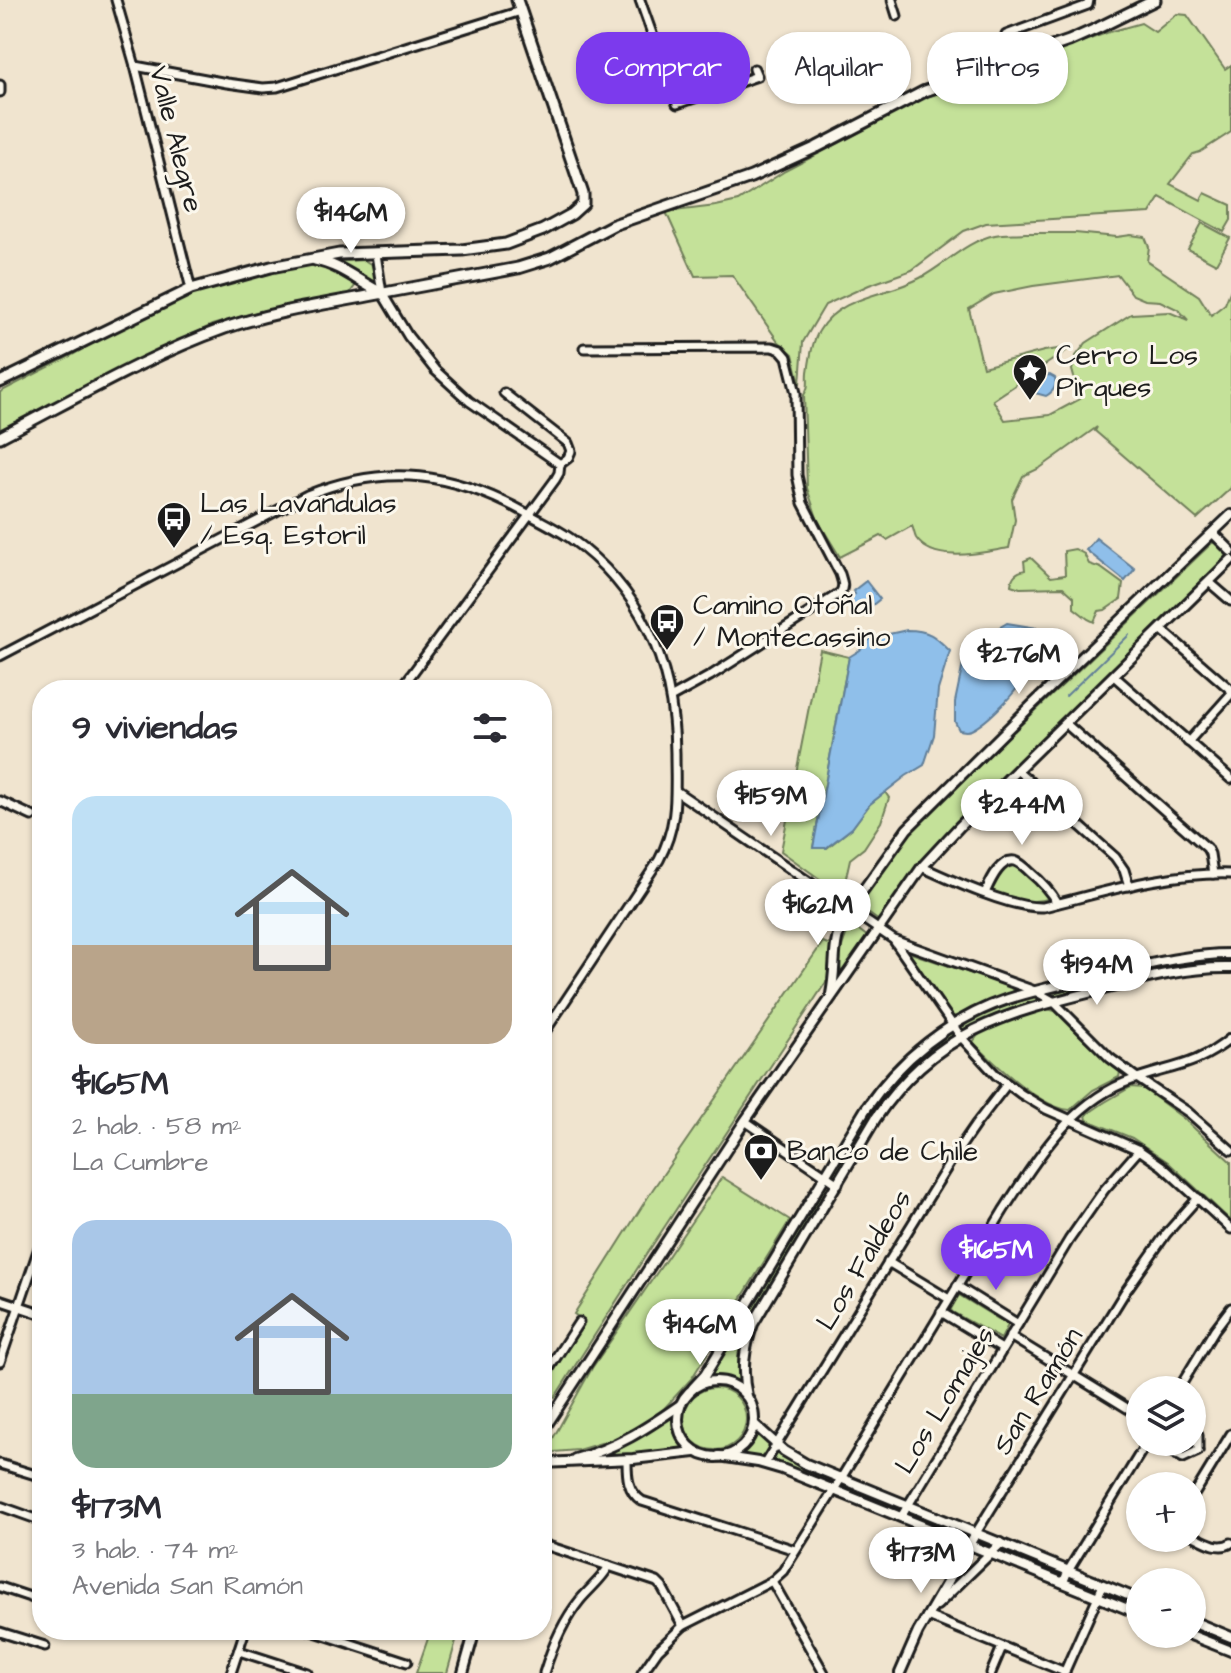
<!DOCTYPE html>
<html lang="es">
<head>
<meta charset="utf-8">
<style>
  body { margin:0; font-family:"Architects Daughter",sans-serif; background:#f2f2f3; color:#2b2b33; height:100vh; display:flex; flex-direction:column; font-size:30px; white-space:nowrap }
  * { box-sizing:border-box; margin:0 }
  p { font-size:26px; color:#7c7c81 }
  .icon { flex:none; width:44px; height:44px; fill:none; stroke:currentColor; stroke-width:2; stroke-linecap:round; stroke-linejoin:round }
  .map { position:relative; flex:1; overflow:hidden }
  .sheet { position:absolute; left:32px; top:680px; width:520px; height:960px; display:flex; flex-direction:column; background:#fff; border-radius:32px; box-shadow:0 2px 6px #0004 }
  .sheet>* { flex:none }
  .hud { position:absolute; left:576px; top:32px; width:534px; height:72px; display:flex; gap:16px }
  .fabs { position:absolute; left:1126px; top:1376px; display:grid; gap:16px }
  .fabs a { display:grid; place-items:center; width:80px; height:80px; border-radius:50%; background:#fff; box-shadow:0 2px 6px #0004; font-size:40px }
  .price { position:absolute; translate:-50% -68px; padding:0 18px; border-radius:28px; background:#fff; color:#222; font-size:26px; line-height:52px; filter:drop-shadow(0 2px 4px #0008) }
  .price::after { content:''; position:absolute; left:50%; top:48px; width:24px; height:18px; margin-left:-12px; background:inherit; clip-path:polygon(0 0,100% 0,50% 100%) }
  .price.on { background:#7c3aed; color:#fff }
  ul { padding:0; list-style:none }
  li { display:grid; align-content:center; gap:16px; height:424px; padding:0 40px }
  li span { display:grid; place-items:center; height:248px; border-radius:24px; color:#555 }
  li>.icon { margin-inline-start:auto }
  span .icon { width:144px; height:144px; fill:#fffc; stroke-width:1 }
  li b { font-size:34px }
  h2 { display:flex; justify-content:space-between; align-items:center; height:96px; padding:0 40px; font-size:34px }
  .tag { padding:0 28px; border-radius:32px; background:#fff; box-shadow:0 2px 6px #0004; font-size:28px; line-height:72px }
  .tag.on { background:#7c3aed; color:#fff }
  .map>svg:first-child { display:block }
  .green { fill:#c4e199; stroke:#707e5a; stroke-width:2; fill-rule:evenodd }
  .water { fill:#8fbfea; stroke:#617e98; stroke-width:2 }
  .lines { fill:none; stroke-linecap:round; stroke-linejoin:round }
  .stream { stroke:#617e98; stroke-width:2 }
  .minor-casing { stroke:#1c1c1c; stroke-width:13 }
  .tertiary-casing { stroke:#1c1c1c; stroke-width:14 }
  .secondary-casing { stroke:#1c1c1c; stroke-width:15 }
  .minor { stroke:#fbf7ec; stroke-width:7 }
  .tertiary { stroke:#fbf7ec; stroke-width:8 }
  .secondary { stroke:#fbf7ec; stroke-width:9 }
  .labels { text-anchor:middle; dominant-baseline:central; stroke-width:6; stroke-linejoin:round; paint-order:stroke }
  .street-label { font-size:28px; fill:#1c1c1c; stroke:#fbf7ec }
  .poi-label { font-size:28px; fill:#1c1c1c; stroke:#fbf7ec; text-anchor:start }
</style>
</head>
<body>
<div class="map">
<svg width="1231" height="1673" viewBox="0 0 1231 1673">
  <rect width="100%" height="100%" fill="#f0e4cf"/>
  <filter id="ink" filterUnits="userSpaceOnUse"><feTurbulence type="fractalNoise" baseFrequency=".0125" numOctaves="2"/><feDisplacementMap in="SourceGraphic" scale="16" xChannelSelector="R" yChannelSelector="G"/><feConvolveMatrix kernelMatrix="1 2 1 2 8 2 1 2 1" color-interpolation-filters="sRGB"/></filter>
  <g filter="url(#ink)">
    <g class="green">
      <polygon points="1177,14 1187,15 1225,69 1231,65 1231,132 1200,152 1193,154 1170,184 1201,200 1205,193 1231,205 1231,220 1224,232 1160,197 1150,213 986,223 964,231 912,270 869,285 825,305 803,342 800,384 793,354 778,341 732,275 695,276 666,212 716,206 738,201 785,171 874,125 913,101 1050,59 1055,52 1109,32 1141,23 1155,32"/>
      <polygon points="1202,223 1230,238 1216,264 1188,249"/>
      <path d="M 1025,233 L 1075,233 L 1117,237 L 1131,235 L 1145,237 L 1149,247 L 1147,261 L 1199,296 L 1211,315 L 1225,304 L 1231,289 L 1231,488 L 1197,519 L 1095,431 L 1097,427 L 1040,468 L 1023,476 L 1012,499 L 1015,520 L 1009,548 C 984,552 934,565 916,538 C 914,534 914,530 912,526 L 887,540 L 881,536 L 840,557 L 818,521 L 807,488 L 804,395 C 810,386 807,382 808,372 C 810,359 812,342 819,331 C 840,295 887,296 920,278 C 945,265 966,241 995,235 C 1004,233 1015,234 1025,233 ZM 1118,275 L 1133,295 L 1145,300 L 1160,301 L 1179,310 L 1188,320 L 1169,312 L 1131,314 L 1086,343 L 1076,356 L 1072,370 L 1080,399 L 1050,415 L 1005,420 L 993,400 L 1072,347 L 1044,351 L 983,367 L 969,309 L 994,294 L 1033,286 Z"/>
      <polygon points="364,260 372,265 376,282 375,285 361,278 349,294 265,310 212,325 0,431 0,392 72,355 159,306 190,295 273,272 314,263"/>
      <polygon points="1218,542 1227,553 1229,558 953,826 919,864 879,921 857,905 912,828 1212,543"/>
      <path d="M 1075,549 L 1084,554 L 1089,564 L 1101,568 L 1123,584 L 1121,599 L 1105,610 L 1099,611 L 1094,622 L 1088,619 L 1074,608 L 1074,597 L 1063,587 L 1020,588 L 1011,585 C 1012,576 1016,572 1025,570 L 1024,561 L 1031,558 L 1051,577 L 1065,575 L 1064,551 Z"/>
      <polygon points="820,650 849,657 813,847 827,848 852,828 870,804 885,792 889,798 881,822 864,848 850,859 842,895 781,851"/>
      <path d="M 1011,864 C 1025,868 1042,885 1051,898 C 1028,906 1014,898 992,891 L 992,886 L 1005,867 Z"/>
      <path d="M 851,924 L 868,937 L 842,974 C 836,957 844,939 851,924 Z"/>
      <polygon points="823,942 830,945 830,976 646,1255 555,1397 543,1390 584,1321 574,1314 653,1189"/>
      <polygon points="911,953 1011,987 1013,992 1012,994 960,1017 951,1016 910,956"/>
      <polygon points="1231,958 1231,963 1191,965 1176,968 1056,996 1054,992 1176,962"/>
      <polygon points="1035,996 1038,999 1037,1001 990,1017 965,1031 961,1028 961,1025 998,1008"/>
      <path d="M 1047,1009 L 1055,1011 L 1082,1038 L 1120,1072 L 1119,1077 L 1093,1090 L 1070,1110 C 1040,1108 994,1063 973,1042 C 986,1019 1024,1016 1047,1009 Z"/>
      <polygon points="951,1032 954,1036 909,1071 873,1116 749,1320 738,1355 739,1384 729,1378 710,1377 709,1374 870,1112 905,1067"/>
      <polygon points="1131,1087 1143,1088 1183,1118 1231,1162 1231,1221 1168,1162 1132,1138 1087,1120 1086,1115 1105,1102"/>
      <polygon points="722,1177 790,1220 692,1378 660,1413 621,1437 578,1450 542,1453 542,1446 546,1440 545,1452 548,1440 551,1442 592,1368"/>
      <polygon points="959,1295 1008,1325 1001,1339 952,1312 951,1309"/>
      <circle cx="715" cy="1419" r="31"/>
      <polygon points="673,1415 673,1431 685,1449 645,1456 614,1456 614,1450 633,1440"/>
      <path d="M 754,1430 L 757,1430 L 769,1444 L 796,1463 L 1140,1604 L 1140,1611 C 1065,1581 989,1551 914,1519 C 859,1496 803,1467 744,1454 L 744,1451 L 752,1440 Z"/>
      <polygon points="431,1630 459,1630 447,1673 416,1673"/>
    </g>
    <g class="water">
      <path d="M 1050,375 L 1055,378 C 1057,386 1053,392 1046,396 L 1024,390 L 1020,386 L 1020,384 C 1031,382 1039,376 1050,375 Z"/>
      <polygon points="1096,538 1135,569 1125,581 1086,550"/>
      <polygon points="866,581 880,599 869,608 867,606 857,613 847,600 855,594 853,591"/>
      <path d="M 1007,623 L 1043,629 L 1048,635 C 1047,649 1049,636 1044,648 C 1038,661 1040,669 1025,675 C 1019,690 987,723 971,730 C 966,732 965,731 959,730 L 955,722 L 955,702 L 964,659 L 983,637 Z"/>
      <path d="M 907,630 C 929,630 935,636 950,651 L 938,690 L 934,735 L 924,765 L 906,776 L 870,804 L 852,828 L 826,848 L 813,848 L 849,657 L 860,650 L 871,638 Z"/>
    </g>
    <g class="lines">
      <polyline class="stream" points="1066,696 1129,635"/>
      <g class="minor-casing">
        <g id="minor">
          <polyline points="116,0 135,66 191,289"/>
          <polyline points="640,0 677,104 757,76 754,69"/>
          <polyline points="892,0 897,16"/>
          <polyline points="1006,35 1088,5 1089,0"/>
          <polyline points="135,66 227,83 263,88 277,87 521,11"/>
          <polyline points="0,85 0,92"/>
          <polyline points="376,254 382,293 408,336 435,370 469,401 560,464 559,473 555,480 400,690"/>
          <path d="M 584,348 L 772,347 L 781,350 L 787,357 L 796,393 L 797,475 L 803,503 L 840,574 C 842,581 845,586 840,593 L 710,676 L 672,697"/>
          <polyline points="504,393 568,443 571,451 568,458 560,464"/>
          <polyline points="1209,582 1231,601"/>
          <polyline points="1162,630 1231,690"/>
          <path d="M 0,656 L 307,495 C 388,462 454,473 528,514 C 543,522 557,529 570,538 C 644,591 674,665 675,753 C 675,794 679,822 659,860 L 542,1036"/>
          <polyline points="1114,676 1231,779"/>
          <polyline points="1065,723 1207,848 1210,854 1213,874"/>
          <polyline points="1188,742 1231,694"/>
          <polyline points="1017,770 1115,857 1124,870 1129,886"/>
          <polyline points="676,791 894,940 1035,991 1053,1001 1110,1058 1137,1078 1188,1112 1231,1150"/>
          <polyline points="0,801 32,816"/>
          <path d="M 922,867 C 950,880 1013,909 1043,907 C 1105,892 1166,872 1231,874"/>
          <path d="M 985,893 C 990,882 1000,858 1015,861 C 1021,863 1027,869 1031,873 C 1042,882 1050,891 1057,903"/>
          <polyline points="895,942 961,1037 996,1075 1021,1094 1046,1109 1139,1150 1162,1166 1231,1229"/>
          <polyline points="745,1121 838,1184"/>
          <polyline points="888,1262 949,1299"/>
          <polyline points="957,1286 1018,1324"/>
          <polyline points="941,1312 1002,1349"/>
          <polyline points="1010,1336 1140,1416"/>
          <polyline points="0,1362 42,1239"/>
          <polyline points="542,1379 579,1322"/>
          <polyline points="1178,1390 1215,1329 1231,1308"/>
          <polyline points="1192,1430 1198,1435 1198,1451"/>
          <polyline points="1154,1442 1183,1458 1198,1451"/>
          <path d="M 627,1460 C 627,1476 627,1491 642,1501 L 795,1550"/>
          <polyline points="765,1463 954,1156 976,1124 1007,1084"/>
          <polyline points="0,1464 42,1477"/>
          <polyline points="1192,1498 1231,1434"/>
          <polyline points="0,1506 42,1521"/>
          <polyline points="901,1517 1069,1240 1104,1190 1139,1150"/>
          <polyline points="976,1533 1125,1292 1166,1234 1198,1198"/>
          <path d="M 1192,1535 C 1204,1541 1219,1551 1231,1543"/>
          <polyline points="542,1544 657,1582 662,1587 683,1626"/>
          <polyline points="772,1581 824,1673"/>
          <polyline points="1063,1583 1068,1571 1147,1442"/>
          <polyline points="0,1587 42,1601"/>
          <polyline points="927,1616 1065,1672"/>
          <polyline points="309,1630 407,1662"/>
          <polyline points="0,1632 45,1646"/>
          <polyline points="239,1651 307,1673"/>
          <polyline points="231,1673 245,1630"/>
          <path d="M 544,1673 C 552,1647 563,1621 580,1600 C 590,1588 602,1579 609,1566"/>
          <path d="M 642,1673 L 658,1650 L 683,1626 L 772,1581 L 783,1571 L 834,1490 L 1003,1211 C 1034,1163 1068,1106 1124,1083 C 1165,1066 1194,1069 1231,1038"/>
          <polyline points="991,1673 1002,1647"/>
          <polyline points="1064,1673 1103,1585"/>
        </g>
      </g>
      <g class="tertiary-casing">
        <g id="tertiary">
          <polyline points="1213,533 1231,551"/>
          <path d="M 831,994 C 838,960 829,943 849,910 L 907,829 L 1032,705 L 1231,515"/>
          <polyline points="0,1300 42,1314"/>
          <circle cx="716" cy="1419" r="38"/>
          <path d="M 693,1388 L 705,1375 L 865,1110 C 900,1059 949,1019 1008,999 C 1039,989 1072,982 1104,975 C 1146,965 1187,954 1231,954"/>
          <path d="M 747,1396 C 741,1371 744,1349 753,1324 L 876,1118 C 935,1030 1007,1013 1104,989 C 1146,978 1187,967 1231,968"/>
          <polyline points="754,1424 784,1451 806,1464 1140,1600"/>
          <polyline points="542,1432 745,1121 922,867 960,826 1231,560"/>
          <polyline points="719,1456 758,1462 782,1469 1140,1614"/>
          <path d="M 575,1459 C 615,1449 647,1428 680,1405"/>
          <polyline points="542,1463 633,1459 695,1452"/>
          <polyline points="937,1605 1001,1543"/>
          <polyline points="1192,1621 1231,1637"/>
          <polyline points="1188,1634 1231,1651"/>
          <polyline points="463,1673 475,1630"/>
          <polyline points="900,1673 918,1632 976,1533"/>
        </g>
      </g>
      <g class="secondary-casing">
        <g id="secondary">
          <path d="M 315,260 C 341,265 359,282 382,293"/>
          <polyline points="0,382 191,289 271,267 339,254 462,250 506,244 543,230 572,214 583,204 583,194 517,0"/>
          <path d="M 0,437 C 74,399 147,356 225,328 C 272,312 320,305 368,296 C 418,287 468,277 518,268 L 550,258 L 613,225 L 751,177 L 817,147 L 925,91 L 1069,41 L 1098,28 L 1155,0"/>
        </g>
      </g>
      <use href="#minor" class="minor"/>
      <use href="#tertiary" class="tertiary"/>
      <use href="#secondary" class="secondary"/>
    </g>
  </g>
  <defs>
    <g id="sight-pin" transform="scale(1.8)"><path d="M0 17L-7.5 6A9.5 9.5 0 1 1 7.5 6Z" fill="#1c1c1c" stroke="#fbf7ec"/><path d="M0-6L1.8-2.2L6-1.7L2.9 1.2L3.7 5.4L0 3.3L-3.7 5.4L-2.9 1.2L-6-1.7L-1.8-2.2Z" fill="#fff"/></g>
    <g id="bus-pin" transform="scale(1.8)"><path d="M0 17L-7.5 6A9.5 9.5 0 1 1 7.5 6Z" fill="#1c1c1c" stroke="#fbf7ec"/><path d="M-5-6H5V4H4V6H2V4H-2V6H-4V4H-5ZM-3.5-4V0h7V-4ZM-3.5 1.2v1.5H-2V1.2ZM2 1.2v1.5H3.5V1.2Z" fill="#fff"/></g>
    <g id="bank-pin" transform="scale(1.8)"><path d="M0 17L-7.5 6A9.5 9.5 0 1 1 7.5 6Z" fill="#1c1c1c" stroke="#fbf7ec"/><path d="M-6-4H6V4H-6ZM0-2.3a2.3 2.3 0 1 0 0 4.6a2.3 2.3 0 1 0 0-4.6Z" fill="#fff"/></g>
  </defs>
  <g fill-rule="evenodd">
    <use href="#sight-pin" x="1030" y="371"/>
    <use href="#bus-pin" x="174" y="519"/>
    <use href="#bus-pin" x="667" y="621"/>
    <use href="#bank-pin" x="761" y="1151"/>
  </g>
  <g class="labels">
    <g class="street-label">
      <text transform="translate(176 139) rotate(76)">Valle Alegre</text>
      <text transform="translate(864 1260) rotate(-59)">Los Faldeos</text>
      <text transform="translate(1038 1391) rotate(-58)">San Ramón</text>
      <text transform="translate(945 1400) rotate(-59)">Los Lomajes</text>
    </g>
    <g class="poi-label">
      <text x="1056" y="355">Cerro Los<tspan x="1056" dy="32">Pirques</tspan></text>
      <text x="200" y="503">Las Lavandulas<tspan x="200" dy="32">/ Esq. Estoril</tspan></text>
      <text x="693" y="605">Camino Otoñal<tspan x="693" dy="32">/ Montecassino</tspan></text>
      <text x="787" y="1151">Banco de Chile</text>
    </g>
  </g>
</svg>
<div class="fabs">
<a><svg class="icon" aria-label="layers" viewBox="0 0 24 24"><path d="M12 4l9 5-9 5-9-5zM3 14l9 5 9-5"/></svg></a>
<a>+</a>
<a>−</a>
</div>
<b class="price" style="left:351px;top:255px">$146M</b>
<b class="price" style="left:1019px;top:696px">$276M</b>
<b class="price" style="left:771px;top:838px">$159M</b>
<b class="price" style="left:1022px;top:847px">$244M</b>
<b class="price" style="left:818px;top:947px">$162M</b>
<b class="price" style="left:1097px;top:1007px">$194M</b>
<b class="price on" style="left:996px;top:1292px">$165M</b>
<b class="price" style="left:700px;top:1367px">$146M</b>
<b class="price" style="left:921px;top:1595px">$173M</b>
<div class="hud">
<a class="tag on">Comprar</a>
<a class="tag">Alquilar</a>
<a class="tag">Filtros</a>
</div>
<section class="sheet">
<h2>9 viviendas<svg class="icon" aria-label="filters" viewBox="0 0 24 24"><path d="M4 7h16M4 17h16"/><circle cx="9" cy="7" r="2"/><circle cx="15" cy="17" r="2"/></svg></h2>
<ul>
<li><span style="background:linear-gradient(#bfe0f5 60%,#b9a48a 0)"><svg class="icon" aria-label="home" viewBox="0 0 24 24"><path d="M3 11l9-7 9 7M6 9v11h12V9"/></svg></span><div><b>$165M</b><p>2 hab. · 58 m²</p><p>La Cumbre</p></div></li>
<li><span style="background:linear-gradient(#a9c7e8 70%,#7fa58c 0)"><svg class="icon" aria-label="home" viewBox="0 0 24 24"><path d="M3 11l9-7 9 7M6 9v11h12V9"/></svg></span><div><b>$173M</b><p>3 hab. · 74 m²</p><p>Avenida San Ramón</p></div></li>
</ul>
</section>
</div>
</body>
</html>
